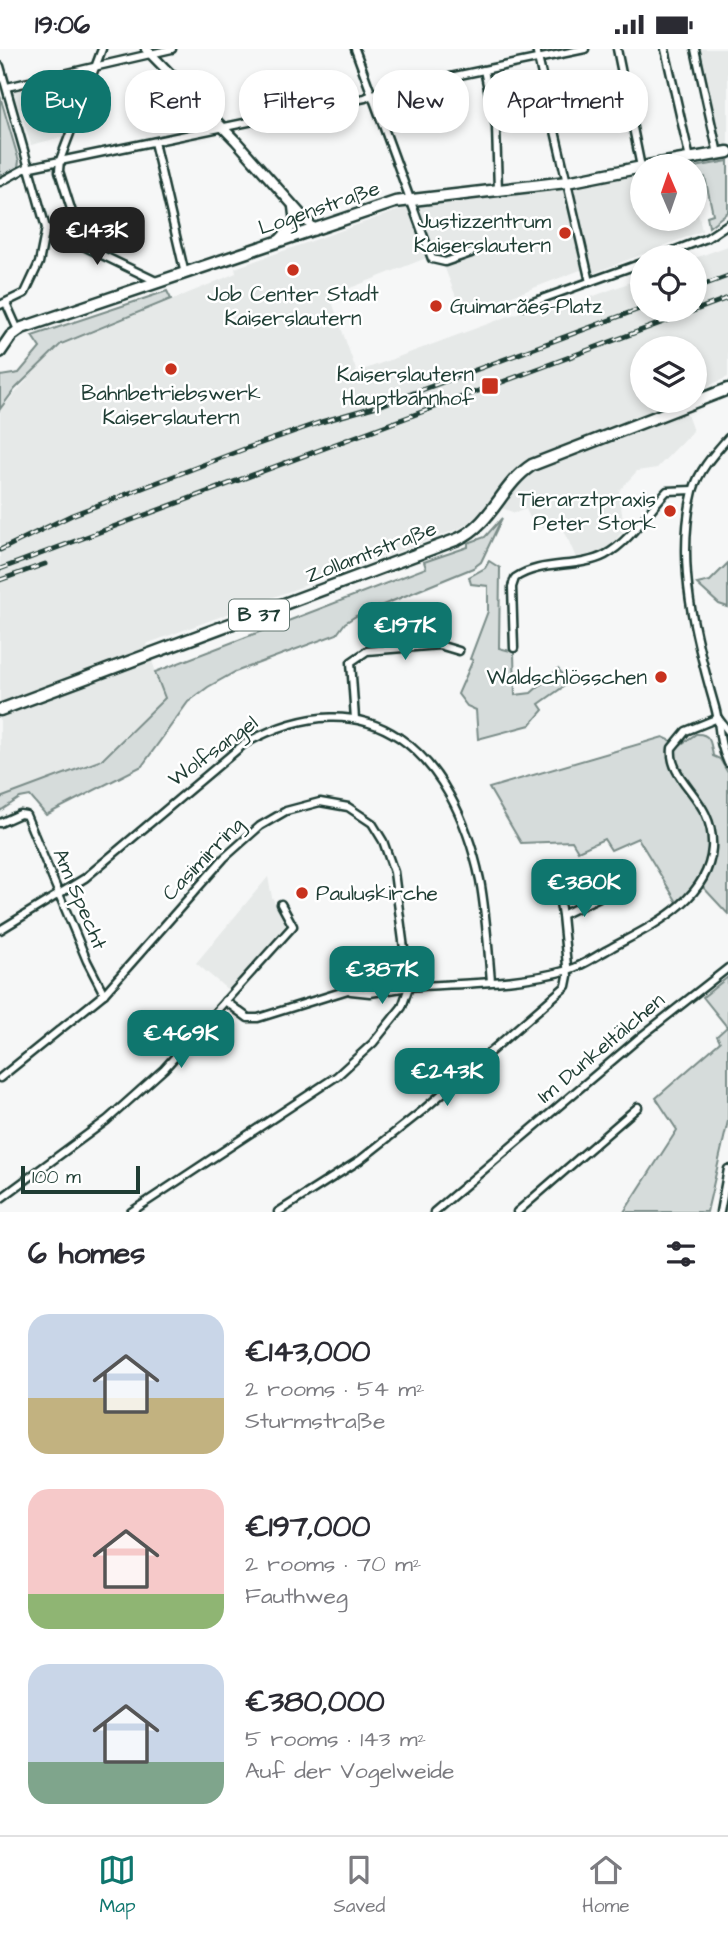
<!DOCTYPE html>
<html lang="en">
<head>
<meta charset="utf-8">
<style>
  body { margin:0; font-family:"Architects Daughter",sans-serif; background:#f7f7f7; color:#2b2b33; height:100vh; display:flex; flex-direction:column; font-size:26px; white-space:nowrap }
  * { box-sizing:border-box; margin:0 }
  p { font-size:23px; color:#7c7c81 }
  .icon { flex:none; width:38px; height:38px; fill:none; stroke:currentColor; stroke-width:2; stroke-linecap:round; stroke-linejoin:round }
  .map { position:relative; height:1163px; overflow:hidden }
  .sheet { display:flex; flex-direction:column; background:#fff; flex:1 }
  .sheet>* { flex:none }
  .top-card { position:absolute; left:21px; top:21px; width:686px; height:63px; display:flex; gap:14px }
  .needle { width:46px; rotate:358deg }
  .fabs { position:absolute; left:630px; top:105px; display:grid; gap:14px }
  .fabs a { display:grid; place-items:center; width:77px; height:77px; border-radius:50%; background:#fff; box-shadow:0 4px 10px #0003; font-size:35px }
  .scale { position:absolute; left:21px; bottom:18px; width:119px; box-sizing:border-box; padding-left:7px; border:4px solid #1f3d34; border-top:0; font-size:19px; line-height:24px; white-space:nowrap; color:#1f3d34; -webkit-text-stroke:5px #fff; paint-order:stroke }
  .price { position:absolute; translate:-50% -60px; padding:0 16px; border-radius:14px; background:#0f766e; color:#fff; font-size:23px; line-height:46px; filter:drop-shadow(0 2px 4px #0008) }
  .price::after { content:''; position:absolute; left:50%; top:42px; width:21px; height:16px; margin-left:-10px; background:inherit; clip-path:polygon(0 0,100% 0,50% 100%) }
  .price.selected { background:#222; color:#fff }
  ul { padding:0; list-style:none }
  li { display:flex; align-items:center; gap:21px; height:175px; padding:0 28px }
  li span { display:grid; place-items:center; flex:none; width:196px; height:140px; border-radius:21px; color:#555 }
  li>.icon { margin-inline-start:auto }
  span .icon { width:84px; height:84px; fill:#fffc; stroke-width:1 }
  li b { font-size:30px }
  h2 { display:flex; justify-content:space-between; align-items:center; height:84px; padding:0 28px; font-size:30px }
  .tag { padding:0 24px; border-radius:28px; background:#fff; box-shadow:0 4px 10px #0003; font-size:24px; line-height:63px }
  .tag.selected { background:#0f766e; color:#fff }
  .status { display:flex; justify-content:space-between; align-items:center; height:49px; padding:0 35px; background:#fff; direction:ltr }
  .status svg { height:19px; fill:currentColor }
  .dock { display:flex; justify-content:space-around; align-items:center; height:98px; border-top:2px solid #e1e1e2; background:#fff; font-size:19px; color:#7c7c81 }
  .dock a { display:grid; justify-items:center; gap:4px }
  .dock .selected { color:#0f766e }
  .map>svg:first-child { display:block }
  .built { fill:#e6e9e8 }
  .green { fill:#d6dcdb; stroke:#7a8c88; stroke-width:2 }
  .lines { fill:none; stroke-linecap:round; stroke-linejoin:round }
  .minor-casing { stroke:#1f3d34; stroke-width:11 }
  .tertiary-casing { stroke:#1f3d34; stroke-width:13 }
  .primary-casing { stroke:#1f3d34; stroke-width:15 }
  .minor { stroke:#fff; stroke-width:6 }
  .tertiary { stroke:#fff; stroke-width:8 }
  .primary { stroke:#fff; stroke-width:10 }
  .rail-casing { stroke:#1f3d34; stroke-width:5 }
  .rail { stroke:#fff; stroke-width:2.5; stroke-dasharray:8; stroke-linecap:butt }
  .poi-dot { fill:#c8321e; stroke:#fff; stroke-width:2.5 }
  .labels { text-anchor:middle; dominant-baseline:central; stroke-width:5; stroke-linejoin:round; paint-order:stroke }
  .shield { fill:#fff; stroke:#627771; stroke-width:2 }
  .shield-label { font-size:19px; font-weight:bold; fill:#1f3d34 }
  .street-label { font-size:21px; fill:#1f3d34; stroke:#fff }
  .poi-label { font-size:21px; fill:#1f3d34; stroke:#fff; text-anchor:end }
</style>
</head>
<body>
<div class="status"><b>19:06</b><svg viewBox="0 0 49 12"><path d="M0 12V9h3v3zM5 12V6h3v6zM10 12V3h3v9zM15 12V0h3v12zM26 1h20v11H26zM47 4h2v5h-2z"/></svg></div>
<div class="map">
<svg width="728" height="1163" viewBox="0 0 728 1163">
  <rect width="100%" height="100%" fill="#f6f7f7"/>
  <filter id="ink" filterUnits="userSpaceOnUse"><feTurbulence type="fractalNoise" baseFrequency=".0143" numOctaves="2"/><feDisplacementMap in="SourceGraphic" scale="14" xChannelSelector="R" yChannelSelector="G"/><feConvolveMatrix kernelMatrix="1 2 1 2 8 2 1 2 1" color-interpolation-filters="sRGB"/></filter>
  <g filter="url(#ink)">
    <g class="built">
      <polygon points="698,0 728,0 728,95 718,97"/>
      <polygon points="57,30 63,53 74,57 62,88 31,96 13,41"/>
      <polygon points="642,121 642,170 695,170 695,148 702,182 594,224 591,217 463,266 439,204 330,247 358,327 360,322 550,252 554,262 642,229 642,261 695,261 695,209 728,197 728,328 695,343 695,299 642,299 642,352 682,352 693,382 657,419 637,422 619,442 624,480 615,492 602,502 576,509 564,481 534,477 526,460 515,464 488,454 480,465 461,479 146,595 165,649 102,711 0,749 0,361 45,311 62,296 208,236 236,224 235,219 422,153"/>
      <polygon points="268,828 272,848 286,875 229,942 196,914"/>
    </g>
    <g class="green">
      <polygon points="0,47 19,112 18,118 0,128"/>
      <polygon points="728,112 728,163 709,178 707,167 713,165 705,128 698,129 695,118"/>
      <polygon points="167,242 171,250 61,295 15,340 0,360 0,327 19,324 40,299 32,287"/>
      <polygon points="502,469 481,513 473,519 356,567 345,574 337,585 235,623 208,638 188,653 142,717 46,766 30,747 20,749 0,762 0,749 102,711 165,649 155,623 426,519 424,513 468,498 468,494 485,488"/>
      <polygon points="489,512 500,519 499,599 514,603 515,646 531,644 558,620 570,633 539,655 543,661 530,676 478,690 476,661 467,657 458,645 473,611 470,610 488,562 488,537 471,535 469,528 485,519"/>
      <polygon points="728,514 728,558 719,555 697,535 710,532"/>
      <path d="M 696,685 C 711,684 711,695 713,707 L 720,710 L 728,724 L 728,865 L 702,837 L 680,858 L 638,789 L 611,801 L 604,790 L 578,802 L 572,792 L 521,794 L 489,739 L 663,688 L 680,696 Z"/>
      <polygon points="728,928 728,1072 707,1163 624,1163 677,1081 656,1049 720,993 717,987 727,978 703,948"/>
    </g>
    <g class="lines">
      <g class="minor-casing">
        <g id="minor">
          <polyline points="355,0 432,210 445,213 471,204"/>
          <polyline points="536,0 590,233"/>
          <polyline points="617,0 641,118"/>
          <polyline points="665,0 690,110"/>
          <polyline points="695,0 718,105"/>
          <polyline points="0,17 46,179 39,214 25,244 0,256"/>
          <polyline points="484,21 496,78 498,141"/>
          <polyline points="7,38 172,0"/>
          <polyline points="154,93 185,225"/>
          <polyline points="0,133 26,119 365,49 378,43 585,0"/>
          <polyline points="46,179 158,233"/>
          <polyline points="82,195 59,122 60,111 102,0"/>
          <polyline points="658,208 707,189 728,175"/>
          <polyline points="6,254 18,281"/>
          <polyline points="522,257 642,214"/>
          <path d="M 728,389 C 714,405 699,421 693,442 C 675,513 695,589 715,658 C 721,679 717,690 728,714"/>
          <path d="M 514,599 L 512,538 L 515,529 C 540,511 578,520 605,506 C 630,493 648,462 667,442 L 693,441"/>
          <polyline points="718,669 728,682"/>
          <polyline points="355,670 351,613 367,602 439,596 459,602"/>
          <polyline points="0,774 20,765 26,766 87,912 104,945"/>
          <polyline points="556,829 562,866"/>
          <path d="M 0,881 L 85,829 L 244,695 C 371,624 453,704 480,831 C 486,864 488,898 491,932"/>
          <path d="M 351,942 L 370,944 L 409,938 C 461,934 518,935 568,921 C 583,917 597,906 611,899 C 651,877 708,852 712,799 C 715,749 668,734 672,699 L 686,682 L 718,669"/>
          <polyline points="225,952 248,969 258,969 380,931 398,931 409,938"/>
          <polyline points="0,1029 104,945 224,809 260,777 286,762 320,753 348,758 372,774 383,792 394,823 409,938 402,958 373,994 337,1027 131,1163"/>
          <polyline points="0,1150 107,1071 164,1020 293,877 281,855"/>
          <polyline points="278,1163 360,1111 422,1062 566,937 568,927 562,866 612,842 617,834"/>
          <polyline points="434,1163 639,989 728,919"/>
          <polyline points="517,1163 638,1058"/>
          <polyline points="720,1163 728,1120"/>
        </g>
      </g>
      <g class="tertiary-casing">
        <g id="tertiary">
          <polyline points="146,0 236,92 315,181"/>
          <polyline points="279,191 295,174 293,158"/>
        </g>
      </g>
      <g class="primary-casing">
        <g id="primary">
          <polyline points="648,117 728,103"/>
          <polyline points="0,303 11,287 22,279 395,153 567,133 642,118"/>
          <path d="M 0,661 L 458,490 C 493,474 501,436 532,416 L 728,340"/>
        </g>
      </g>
      <use href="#minor" class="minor"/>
      <use href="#tertiary" class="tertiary"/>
      <use href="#primary" class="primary"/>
      <g class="rail-casing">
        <g id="rail">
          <polyline points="695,239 728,227"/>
          <polyline points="0,501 72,466 247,399 321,373 384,355 642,259"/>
          <polyline points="0,520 728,249"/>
          <polyline points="0,531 45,515"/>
        </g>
      </g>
      <use href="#rail" class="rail"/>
    </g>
  </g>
  <g class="poi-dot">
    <circle cx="565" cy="184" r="7"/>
    <circle cx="293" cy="221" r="7"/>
    <circle cx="436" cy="257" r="7"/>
    <circle cx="171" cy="320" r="7"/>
    <rect x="481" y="328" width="18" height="18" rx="3.5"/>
    <circle cx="670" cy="462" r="7"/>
    <circle cx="661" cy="628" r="7"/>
    <circle cx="302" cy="844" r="7"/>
  </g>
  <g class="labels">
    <rect class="shield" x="229" y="550.5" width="60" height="31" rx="5"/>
    <g class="shield-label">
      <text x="259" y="566">B 37</text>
    </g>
    <g class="street-label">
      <text transform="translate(319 159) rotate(-19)">Logenstraße</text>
      <text transform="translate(371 503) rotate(-21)">Zollamtstraße</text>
      <text transform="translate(213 702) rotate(-36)">Wolfsangel</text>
      <text transform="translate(203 810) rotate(-46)">Casimirring</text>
      <text transform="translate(80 850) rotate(67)">Am Specht</text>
      <text transform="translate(601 999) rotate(-40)">Im Dunkeltälchen</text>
    </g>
    <g class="poi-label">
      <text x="551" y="172">Justizzentrum<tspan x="551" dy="24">Kaiserslautern</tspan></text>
      <text x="293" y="245" text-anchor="middle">Job Center Stadt<tspan x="293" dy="24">Kaiserslautern</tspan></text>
      <text x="450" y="257" text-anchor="start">Guimarães-Platz</text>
      <text x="474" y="325">Kaiserslautern<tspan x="474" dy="24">Hauptbahnhof</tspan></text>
      <text x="171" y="344" text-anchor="middle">Bahnbetriebswerk<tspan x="171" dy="24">Kaiserslautern</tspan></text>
      <text x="656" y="450">Tierarztpraxis<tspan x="656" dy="24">Peter Stork</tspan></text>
      <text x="647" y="628">Waldschlösschen</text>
      <text x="316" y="844" text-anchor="start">Pauluskirche</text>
    </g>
  </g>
</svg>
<div class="fabs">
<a><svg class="needle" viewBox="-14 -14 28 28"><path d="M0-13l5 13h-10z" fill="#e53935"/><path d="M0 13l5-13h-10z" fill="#7c7c81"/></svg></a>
<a><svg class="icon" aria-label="locate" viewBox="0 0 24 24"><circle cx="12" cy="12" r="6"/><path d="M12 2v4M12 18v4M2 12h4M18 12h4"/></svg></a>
<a><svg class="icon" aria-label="layers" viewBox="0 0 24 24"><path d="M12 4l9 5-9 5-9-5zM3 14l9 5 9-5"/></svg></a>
</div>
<div class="scale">100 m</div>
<b class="price selected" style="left:97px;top:218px">€143K</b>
<b class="price" style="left:405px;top:613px">€197K</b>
<b class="price" style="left:584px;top:870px">€380K</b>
<b class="price" style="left:382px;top:957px">€387K</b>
<b class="price" style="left:181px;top:1021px">€469K</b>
<b class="price" style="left:447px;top:1059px">€243K</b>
<div class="top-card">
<a class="tag selected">Buy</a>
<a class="tag">Rent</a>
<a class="tag">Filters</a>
<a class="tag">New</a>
<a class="tag">Apartment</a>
</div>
</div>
<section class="sheet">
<h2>6 homes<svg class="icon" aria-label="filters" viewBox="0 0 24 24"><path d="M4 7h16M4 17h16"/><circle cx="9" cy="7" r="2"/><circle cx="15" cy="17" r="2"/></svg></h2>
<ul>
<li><span style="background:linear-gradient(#c9d6e8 60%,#c2b280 0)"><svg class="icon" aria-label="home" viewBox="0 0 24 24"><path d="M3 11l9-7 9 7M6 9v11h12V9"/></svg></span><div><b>€143,000</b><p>2 rooms · 54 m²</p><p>Sturmstraße</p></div></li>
<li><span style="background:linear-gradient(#f6c9c9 75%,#8fb573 0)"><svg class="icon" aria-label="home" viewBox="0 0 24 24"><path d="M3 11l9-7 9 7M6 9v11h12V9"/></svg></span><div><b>€197,000</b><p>2 rooms · 70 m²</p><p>Fauthweg</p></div></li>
<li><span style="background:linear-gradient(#c9d6e8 70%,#7fa58c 0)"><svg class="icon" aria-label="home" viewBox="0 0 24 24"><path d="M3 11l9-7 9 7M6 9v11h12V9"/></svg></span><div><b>€380,000</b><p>5 rooms · 143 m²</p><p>Auf der Vogelweide</p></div></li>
</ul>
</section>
<nav class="dock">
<a class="selected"><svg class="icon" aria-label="map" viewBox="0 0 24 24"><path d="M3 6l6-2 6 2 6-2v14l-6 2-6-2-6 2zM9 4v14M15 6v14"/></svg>Map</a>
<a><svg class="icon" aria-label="saved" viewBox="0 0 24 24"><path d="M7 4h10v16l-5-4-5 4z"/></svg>Saved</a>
<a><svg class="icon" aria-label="home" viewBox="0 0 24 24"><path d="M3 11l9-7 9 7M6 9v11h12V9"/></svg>Home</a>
</nav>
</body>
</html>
